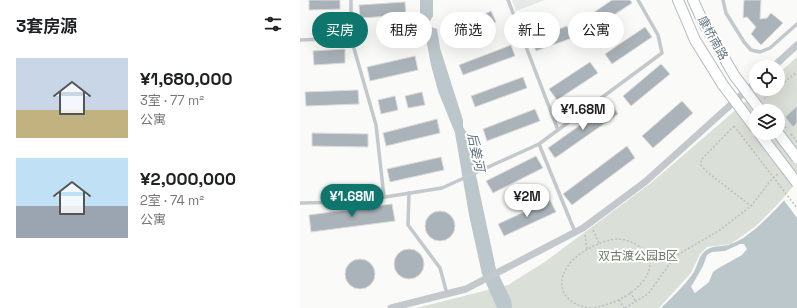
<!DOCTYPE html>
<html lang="zh">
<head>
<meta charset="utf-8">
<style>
  body { margin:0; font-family:"Space Grotesk","Noto Sans SC",sans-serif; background:#f6f6f6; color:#202124; height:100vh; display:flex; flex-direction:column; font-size:15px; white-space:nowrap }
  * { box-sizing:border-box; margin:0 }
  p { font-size:13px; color:#757577 }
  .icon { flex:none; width:22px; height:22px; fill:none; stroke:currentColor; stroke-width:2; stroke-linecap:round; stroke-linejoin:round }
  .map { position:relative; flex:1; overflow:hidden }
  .panel { display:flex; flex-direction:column; background:#fff; width:300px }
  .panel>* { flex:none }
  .banner { position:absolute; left:12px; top:12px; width:380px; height:36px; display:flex; gap:8px }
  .buttons { position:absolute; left:449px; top:60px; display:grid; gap:8px }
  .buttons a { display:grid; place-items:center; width:36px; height:36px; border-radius:50%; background:#fff; box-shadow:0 4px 16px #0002; font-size:20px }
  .price { position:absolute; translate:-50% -34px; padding:0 9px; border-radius:14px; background:#fff; color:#222; font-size:13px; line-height:26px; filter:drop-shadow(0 1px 2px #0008) }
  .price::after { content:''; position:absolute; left:50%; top:24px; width:12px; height:9px; margin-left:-6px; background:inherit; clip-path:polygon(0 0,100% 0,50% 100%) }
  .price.on { background:#0f766e; color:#fff }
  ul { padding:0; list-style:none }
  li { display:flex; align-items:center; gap:12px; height:100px; padding:0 16px }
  li span { display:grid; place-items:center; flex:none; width:112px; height:80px; border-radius:0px; color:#555 }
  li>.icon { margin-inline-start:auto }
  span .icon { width:48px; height:48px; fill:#fffc; stroke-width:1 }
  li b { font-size:17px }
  h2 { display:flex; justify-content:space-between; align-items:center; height:48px; padding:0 16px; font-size:17px }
  .pill { padding:0 14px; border-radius:18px; background:#fff; box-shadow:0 4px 16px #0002; font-size:14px; line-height:36px }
  .pill.on { background:#0f766e; color:#fff }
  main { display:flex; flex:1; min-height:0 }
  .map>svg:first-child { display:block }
  .built { fill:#e8e9e9 }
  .green { fill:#dadfd7; fill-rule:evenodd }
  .water { fill:#bbc7cb; fill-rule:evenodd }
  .pier { fill:#fafaf8 }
  .building { fill:#aab3b9; stroke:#dcdcda }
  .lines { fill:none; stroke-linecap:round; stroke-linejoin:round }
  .primary-casing { stroke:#b5babe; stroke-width:12 }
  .path { stroke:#bbbfc2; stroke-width:1.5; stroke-dasharray:2 2; stroke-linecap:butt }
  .lane { stroke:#c3c8cc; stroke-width:3.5 }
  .street { stroke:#c3c8cc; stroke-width:7 }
  .primary { stroke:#fff; stroke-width:10 }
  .primary-bridge-casing { stroke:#b5babe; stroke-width:12; stroke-linecap:butt }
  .path-bridge { stroke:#bbbfc2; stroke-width:1.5; stroke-dasharray:2 2; stroke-linecap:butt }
  .primary-bridge { stroke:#fff; stroke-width:10 }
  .labels { text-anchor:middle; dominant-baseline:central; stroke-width:4; stroke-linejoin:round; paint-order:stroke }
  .street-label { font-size:12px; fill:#657683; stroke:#fff }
  .park-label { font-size:12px; fill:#687a64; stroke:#fff }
  .water-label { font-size:13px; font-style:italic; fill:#60757c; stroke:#fff }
</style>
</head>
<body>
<main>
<section class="panel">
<h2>3套房源<svg class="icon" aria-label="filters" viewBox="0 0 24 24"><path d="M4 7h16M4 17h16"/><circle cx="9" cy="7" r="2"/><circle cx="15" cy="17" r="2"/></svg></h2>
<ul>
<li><span style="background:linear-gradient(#c9d6e8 65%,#c2b280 0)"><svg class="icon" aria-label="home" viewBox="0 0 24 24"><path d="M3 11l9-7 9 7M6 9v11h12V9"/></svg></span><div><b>¥1,680,000</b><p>3室 · 77 m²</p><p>公寓</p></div></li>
<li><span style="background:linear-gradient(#bfe0f5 60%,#9aa5b1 0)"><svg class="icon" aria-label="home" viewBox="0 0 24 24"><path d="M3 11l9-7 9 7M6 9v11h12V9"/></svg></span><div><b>¥2,000,000</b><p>2室 · 74 m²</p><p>公寓</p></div></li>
</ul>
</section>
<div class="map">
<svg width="497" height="308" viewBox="0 0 497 308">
  <rect width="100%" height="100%" fill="#fafaf8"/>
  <polygon class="built" points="212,0 245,0 216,11"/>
  <path class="green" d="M 497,57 L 497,182 L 477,205 L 456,226 L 431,244 L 407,247 L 400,254 L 391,273 L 359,308 L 116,308 L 208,285 L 246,261 L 351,183 L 460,89 L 478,89 L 478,74 ZM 456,111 L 478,111 L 478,133 L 456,133 Z"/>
  <g class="water">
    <polygon points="120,0 133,0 133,16 130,21 131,27 137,29 140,48 163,120 163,127 167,133 196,269 211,300 212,308 197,308 182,274 169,215 155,133 138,91 131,65 126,39 120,18"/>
    <path d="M 497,186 L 497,308 L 361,308 C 372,297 383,287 392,275 C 398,267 398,254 408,249 C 415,245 424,247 431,244 C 452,237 482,203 497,186 ZM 440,244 L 444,244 L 447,249 L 442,255 L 417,269 L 413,272 L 409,282 L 395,293 L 391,287 L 403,266 L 407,255 L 412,252 L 425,251 Z"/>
  </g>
  <polygon class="pier" points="495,184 497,184 497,218 483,199"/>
  <g class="building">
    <polygon points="9,0 40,0 40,9 9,10"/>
    <polygon points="312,0 330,0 332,3 291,30 284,19"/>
    <polygon points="444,0 461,0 460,19 467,18 471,13 483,23 461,45 451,34 456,27 447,17 443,18"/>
    <polygon points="105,2 106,15 60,18 59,5"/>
    <polygon points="191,11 196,22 153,43 148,31"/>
    <polygon points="267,26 272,38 236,51 231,40"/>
    <polygon points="345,27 352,37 312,64 305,54"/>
    <polygon points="211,45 215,56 163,75 159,65"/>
    <polygon points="45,49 45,63 14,65 13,51"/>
    <polygon points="115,56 118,70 70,81 67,67"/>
    <polygon points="290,62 298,73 257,100 249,89"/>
    <polygon points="361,64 370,74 331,106 323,96"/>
    <polygon points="223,77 227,88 175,107 171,96"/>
    <polygon points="58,90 59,104 6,106 5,92"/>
    <polygon points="122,92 125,105 108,108 105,96"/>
    <polygon points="95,96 98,110 81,114 78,100"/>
    <polygon points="382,101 393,113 353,148 342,136"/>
    <polygon points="311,103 318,114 255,158 248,148"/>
    <polygon points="497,106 497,123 493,127 485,117"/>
    <polygon points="235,109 240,121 187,141 183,129"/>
    <polygon points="137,119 140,133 86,146 83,133"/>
    <polygon points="12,133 68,134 68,147 12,146"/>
    <polygon points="327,146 335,158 272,205 263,194"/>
    <polygon points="236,156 243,168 193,193 186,181"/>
    <polygon points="141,157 144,170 90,182 87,169"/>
    <polygon points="250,200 256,212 204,236 198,224"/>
    <polygon points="92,204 95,221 11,232 9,215"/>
    <circle cx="140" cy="226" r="15"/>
    <circle cx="109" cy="264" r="15"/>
    <circle cx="60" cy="274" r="15"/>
  </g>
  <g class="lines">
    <g class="primary-casing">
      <g id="primary">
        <polyline points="378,0 395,40 423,85"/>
        <polyline points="393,0 403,22 434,75"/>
      </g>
    </g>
    <g class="path">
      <polyline points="478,87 497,72"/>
      <polyline points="464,99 476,89"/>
      <polyline points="469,105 473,111"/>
      <polyline points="478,117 486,128"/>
      <polyline points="434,126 401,160 401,165 407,172 451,206"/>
      <polyline points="491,134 497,142"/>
      <polyline points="293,230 299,243"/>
      <polyline points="285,235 287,250"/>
      <polyline points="330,292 336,302"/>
      <polyline points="319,300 324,308"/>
      <path d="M 291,308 C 267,306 253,287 268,266 C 276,253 303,239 318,239 C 339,240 360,258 344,280 C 332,296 311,305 292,308"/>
      <polyline points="325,308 348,294 371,262 379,254 420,230 451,206 472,179 479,173"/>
    </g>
    <g class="lane">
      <polyline points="51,0 51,38 76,125 84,197"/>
      <polyline points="208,0 258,130"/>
      <polyline points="423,0 426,13 444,42 451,50 460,52 470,48 497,24"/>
      <polyline points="0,40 51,38"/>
      <polyline points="239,144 275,232"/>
      <polyline points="109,193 108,225 140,268 147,294"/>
      <polyline points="0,203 53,202 142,188 239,144 362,53 358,35 338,0"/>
    </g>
    <g class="street">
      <polyline points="473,67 497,45"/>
      <polyline points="91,308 166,289 283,228 345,182 456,82"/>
    </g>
    <use href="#primary" class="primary"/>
    <g class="primary-bridge-casing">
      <g id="primary-bridge">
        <polyline points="434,75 461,111"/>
        <polyline points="423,85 456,129"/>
        <polyline points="459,133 497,183"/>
        <polyline points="478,133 497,158"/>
      </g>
    </g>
    <polyline class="path-bridge" points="434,126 497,208"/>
    <use href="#primary-bridge" class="primary-bridge"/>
  </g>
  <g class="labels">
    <g class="street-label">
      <text transform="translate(413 38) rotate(61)">康桥南路</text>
    </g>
    <g class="park-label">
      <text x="338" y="256">双古渡公园B区</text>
    </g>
    <g class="water-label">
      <text transform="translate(176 152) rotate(78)">后姜河</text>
    </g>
  </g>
</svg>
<div class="buttons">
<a><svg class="icon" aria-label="locate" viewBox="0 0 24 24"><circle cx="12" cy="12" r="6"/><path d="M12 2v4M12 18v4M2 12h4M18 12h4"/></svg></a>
<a><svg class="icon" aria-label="layers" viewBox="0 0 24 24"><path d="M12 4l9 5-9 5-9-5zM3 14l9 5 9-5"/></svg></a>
</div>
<b class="price" style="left:283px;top:131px">¥1.68M</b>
<b class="price on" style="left:52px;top:218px">¥1.68M</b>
<b class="price" style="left:227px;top:218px">¥2M</b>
<div class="banner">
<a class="pill on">买房</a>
<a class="pill">租房</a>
<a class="pill">筛选</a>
<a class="pill">新上</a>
<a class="pill">公寓</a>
</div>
</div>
</main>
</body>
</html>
